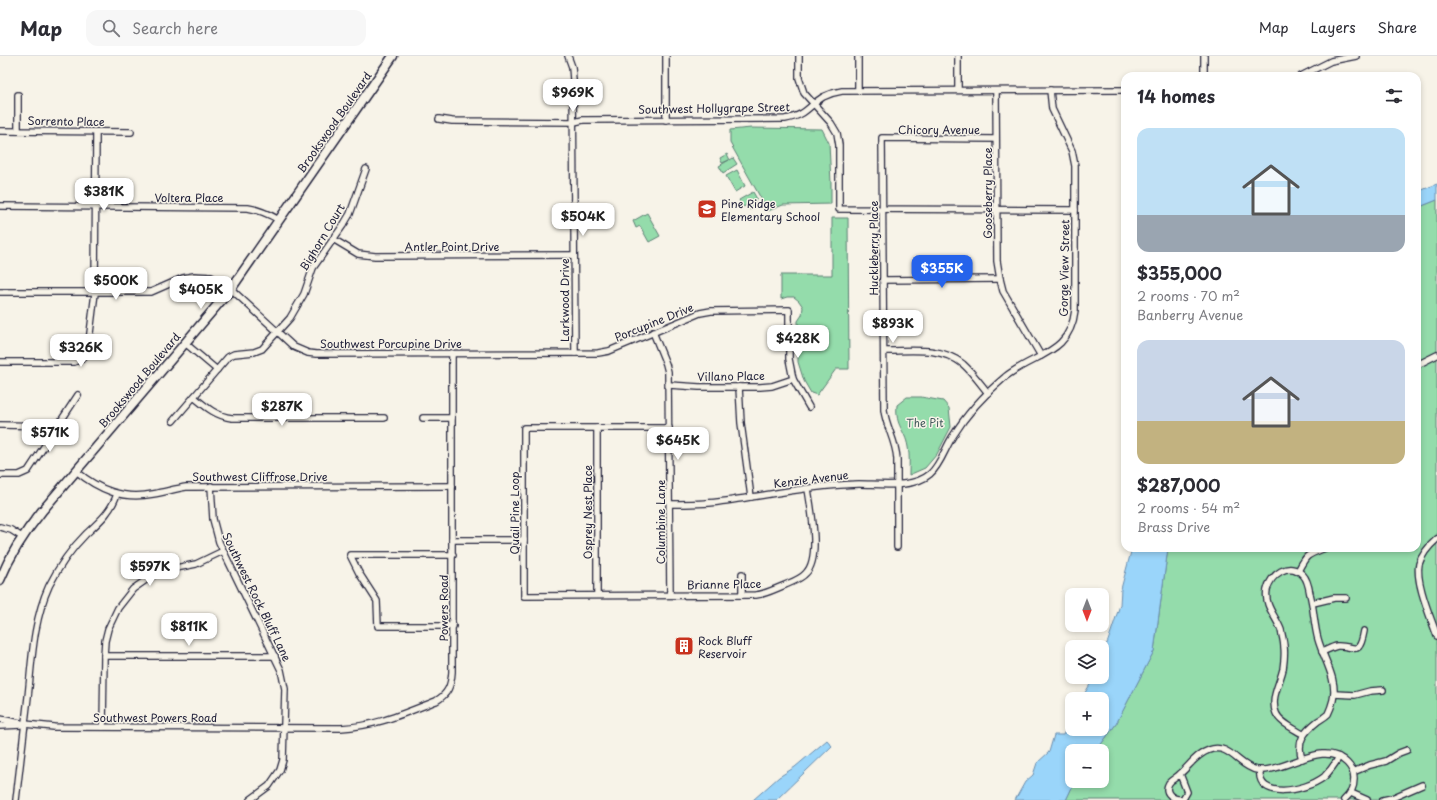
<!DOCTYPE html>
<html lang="en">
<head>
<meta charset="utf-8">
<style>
  body { margin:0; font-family:"Playpen Sans",sans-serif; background:#f7f7f7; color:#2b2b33; height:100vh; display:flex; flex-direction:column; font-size:15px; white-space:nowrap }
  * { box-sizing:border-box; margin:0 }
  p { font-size:13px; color:#7c7c81 }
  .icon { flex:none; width:22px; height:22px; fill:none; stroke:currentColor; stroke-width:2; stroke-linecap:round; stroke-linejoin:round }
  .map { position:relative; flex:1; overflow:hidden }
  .drawer { position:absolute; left:1121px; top:16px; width:300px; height:480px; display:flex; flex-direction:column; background:#fff; border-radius:12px; box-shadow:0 2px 6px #0003 }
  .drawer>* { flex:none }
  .needle { width:26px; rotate:180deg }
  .tools { position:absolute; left:1065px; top:532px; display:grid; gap:8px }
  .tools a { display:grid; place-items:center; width:44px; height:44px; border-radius:8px; background:#fff; box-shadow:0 2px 6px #0003; font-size:20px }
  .price { position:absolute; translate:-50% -34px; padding:0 9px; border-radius:8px; background:#fff; color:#222; font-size:13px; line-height:26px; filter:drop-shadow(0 1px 2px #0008) }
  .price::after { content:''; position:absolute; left:50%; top:24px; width:12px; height:9px; margin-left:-6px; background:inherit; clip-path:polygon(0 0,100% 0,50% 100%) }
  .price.active { background:#2563eb; color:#fff }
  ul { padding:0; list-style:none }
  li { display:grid; align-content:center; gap:8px; height:212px; padding:0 16px }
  li span { display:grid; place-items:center; height:124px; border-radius:12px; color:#555 }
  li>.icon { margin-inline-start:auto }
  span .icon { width:72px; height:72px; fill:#fffc; stroke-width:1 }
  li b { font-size:17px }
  h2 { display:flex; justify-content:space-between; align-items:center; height:48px; padding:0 16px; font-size:17px }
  header { display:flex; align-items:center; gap:24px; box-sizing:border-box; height:56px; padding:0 20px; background:#fff; border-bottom:1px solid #e1e1e2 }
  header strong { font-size:19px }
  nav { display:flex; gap:22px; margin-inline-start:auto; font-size:14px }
  .search { width:280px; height:36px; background:#f7f7f7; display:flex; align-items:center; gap:10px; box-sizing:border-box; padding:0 14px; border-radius:12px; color:#7c7c81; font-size:15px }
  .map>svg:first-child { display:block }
  .green { fill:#94dcab; stroke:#5b7f73 }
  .water { fill:#9ad5fa; stroke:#6a8dae }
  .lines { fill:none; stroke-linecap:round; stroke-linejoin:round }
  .minor-casing { stroke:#22223b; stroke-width:8 }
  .secondary-casing { stroke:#22223b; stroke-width:11 }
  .minor { stroke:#f7f3e8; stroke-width:5.5 }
  .secondary { stroke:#f7f3e8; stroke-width:8 }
  .labels { text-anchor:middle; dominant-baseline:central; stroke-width:3; stroke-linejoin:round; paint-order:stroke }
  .street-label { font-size:11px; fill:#22223b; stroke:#f7f3e8 }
  .poi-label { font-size:11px; fill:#22223b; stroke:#f7f3e8; text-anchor:start }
  .park-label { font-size:11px; fill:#445a5d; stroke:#f7f3e8 }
</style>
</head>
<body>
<header>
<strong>Map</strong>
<div class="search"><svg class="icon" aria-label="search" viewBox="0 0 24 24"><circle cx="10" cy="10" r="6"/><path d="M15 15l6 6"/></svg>Search here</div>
<nav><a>Map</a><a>Layers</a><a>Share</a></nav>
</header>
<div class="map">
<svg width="1437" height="744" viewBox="0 0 1437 744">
  <rect width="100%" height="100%" fill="#f7f3e8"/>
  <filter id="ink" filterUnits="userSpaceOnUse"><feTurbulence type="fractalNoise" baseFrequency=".025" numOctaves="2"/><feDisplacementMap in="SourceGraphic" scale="8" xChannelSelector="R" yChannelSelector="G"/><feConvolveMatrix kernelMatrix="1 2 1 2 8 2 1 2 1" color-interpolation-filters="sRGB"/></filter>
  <g filter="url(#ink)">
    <g class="green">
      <polygon points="751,72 822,73 829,87 831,127 831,148 783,149 768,155 730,87 730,74"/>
      <polygon points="727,98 730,104 733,102 737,108 723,117 719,110 729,104 722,107 720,102"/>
      <polygon points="737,114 745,130 735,136 726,120"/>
      <polygon points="753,136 757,143 754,145 757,150 750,154 747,149 743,151 739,144"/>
      <polygon points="1437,144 1437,744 1066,744 1075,725 1102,725 1102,695 1096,695 1116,668 1154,595 1168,492 1417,492 1417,152"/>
      <polygon points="647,157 660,180 649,186 640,170 636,172 633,165"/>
      <polygon points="832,162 848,162 849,313 836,313 817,339 811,337 804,325 798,306 798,265 802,259 803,251 799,245 794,241 787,241 781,243 781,219 832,219"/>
      <path d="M 907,341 L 921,341 L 943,345 L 949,352 L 951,371 L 937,398 L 925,412 L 909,419 C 909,410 910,400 908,391 C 905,373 895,371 897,349 Z"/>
    </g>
    <g class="water">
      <polygon points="1437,128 1437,144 1417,152 1417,136"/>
      <path d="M 1132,492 L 1168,492 L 1154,595 L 1116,668 L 1096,695 L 1072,695 L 1072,725 L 1075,725 L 1066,744 L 1015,744 L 1025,726 L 1033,719 L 1037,707 L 1049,696 L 1054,679 L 1063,679 C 1066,674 1068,668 1072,664 L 1072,673 L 1102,673 L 1102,643 L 1081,643 L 1091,627 L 1091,621 L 1102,621 L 1102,598 L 1108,585 L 1120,549 L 1121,533 Z"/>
      <polygon points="827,684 832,690 776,744 753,744 779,721 795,711"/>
    </g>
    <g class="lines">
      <g class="minor-casing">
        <g id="minor">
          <polyline points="568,0 572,11 573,24 575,297"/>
          <polyline points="799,0 799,22 804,37 831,67 837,77 839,89 839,153 1075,154"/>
          <polyline points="958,0 958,34"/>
          <polyline points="1204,20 1204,0"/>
          <polyline points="1301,20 1331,5 1356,0"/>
          <polyline points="858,34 858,0"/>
          <polyline points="996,35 997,205 1000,223 1003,235 1041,300"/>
          <path d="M 439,63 L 452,65 L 574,66 L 583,64 L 785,63 C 807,59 807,51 823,41 C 829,38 835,36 842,35 L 1125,34"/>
          <polyline points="666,64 666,0"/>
          <polyline points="0,75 131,76"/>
          <polyline points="18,75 18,39"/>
          <path d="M 0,150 L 248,152 C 260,154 269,158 279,164"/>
          <polyline points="333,183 358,198 375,200 574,199"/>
          <polyline points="883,224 1000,223"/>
          <polyline points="0,236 151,236 183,222 194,220 211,221 231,233 294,291 308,297 316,298 598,297 609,295 700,257 711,255 789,254 789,303 793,323 809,351"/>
          <polyline points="653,276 666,308 668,316 670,539"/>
          <polyline points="185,287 217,314"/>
          <path d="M 884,295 C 911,295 941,290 963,308 C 972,316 980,327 988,337"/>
          <polyline points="0,306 74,306 83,302 88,293 95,237 96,76"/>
          <polyline points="1417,309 1437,299"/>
          <polyline points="669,329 699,331 760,331 772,330 793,323"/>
          <polyline points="739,331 741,367 751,441"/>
          <path d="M 194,341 C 206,351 216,360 232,362 L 384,362"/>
          <polyline points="423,362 452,362"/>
          <polyline points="173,365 228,301 234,298 254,296 262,293 290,262 304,238 313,212 344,168 350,158 366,113"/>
          <polyline points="0,369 58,370"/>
          <polyline points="597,372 597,539"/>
          <path d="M 669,372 L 524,372 L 524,540 L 756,539 C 766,538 775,533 785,529 C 792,526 801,523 806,517 C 821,502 811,453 808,433"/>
          <path d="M 76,415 C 99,434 123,444 153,438 C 164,436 175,433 186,431 L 452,430"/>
          <polyline points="0,419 19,419 28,415 78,339"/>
          <polyline points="211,430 213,463 219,486 281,614 285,633 283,704 280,714 269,730 250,744"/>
          <path d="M 670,448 C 686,448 703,448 718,446 C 765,440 812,429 859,428 C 880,428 913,433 930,418 C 941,408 945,392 953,380 C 967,357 985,338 1005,321 C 1035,297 1070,299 1075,254 L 1075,110 L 1072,95 L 1052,53 L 1050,34"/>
          <polyline points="0,471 11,474 22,481"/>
          <path d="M 1437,483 C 1429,490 1422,498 1419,508 C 1415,526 1431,562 1437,580"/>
          <polyline points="452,484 524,484"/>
          <path d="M 897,491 L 897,403 C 896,385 886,371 884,354 L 882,82 L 996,83"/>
          <polyline points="453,499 350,499 359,517 377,545 378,570 453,570"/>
          <path d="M 1298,515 C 1307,498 1307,499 1325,492"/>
          <polyline points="742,539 742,518"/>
          <polyline points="1313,547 1334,542 1346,542"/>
          <path d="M 1322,596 C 1327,594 1332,591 1337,590 C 1355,589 1359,602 1364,575"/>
          <polyline points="104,600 275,600"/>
          <polyline points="1334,638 1355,639 1370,635 1383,634"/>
          <path d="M 0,663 L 25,668 L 54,671 L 341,672 C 377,670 402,658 436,645 C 448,638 451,630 452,616 L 452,297"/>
          <polyline points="0,670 21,669"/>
          <polyline points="103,671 104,600 105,585 108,573 118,552 133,533 153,519 166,514 196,508 223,495"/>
          <path d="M 1302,703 C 1296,685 1304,676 1318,665 C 1321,663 1325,661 1328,658 C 1330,654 1332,648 1333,644 C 1338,623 1323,602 1318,583 C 1314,569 1314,553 1310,538 C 1309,532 1307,523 1303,519 C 1289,504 1270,519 1267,534 C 1264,550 1276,560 1281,574 C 1282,579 1284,586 1284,591 C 1285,598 1284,606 1283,613 C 1280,627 1270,642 1276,657 C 1280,667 1295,673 1304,679"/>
          <path d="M 1260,714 C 1256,744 1304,736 1324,721 C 1330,715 1335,708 1339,701"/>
          <polyline points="1353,716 1370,709 1386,705 1399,697 1407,694"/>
          <path d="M 1180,718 L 1187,736 L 1183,743 C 1173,744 1163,737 1169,727 C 1172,723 1178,721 1181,717 C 1190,709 1197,698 1209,694 C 1229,686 1239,711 1257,714 C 1286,717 1323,682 1347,707 C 1352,712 1354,716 1354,723 C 1354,732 1351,738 1344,744"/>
          <polyline points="1351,737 1367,744"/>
          <path d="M 16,744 C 20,710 24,675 28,641 C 32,604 33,565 49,530 C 58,512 71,493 86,478 C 99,466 111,456 117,438"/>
          <polyline points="1383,744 1392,742 1422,729"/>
        </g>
      </g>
      <g class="secondary-casing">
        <path id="secondary" d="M 0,524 C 10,499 25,476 42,455 L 231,233 L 393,0"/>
      </g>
      <use href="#minor" class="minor"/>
      <use href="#secondary" class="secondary"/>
    </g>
  </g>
  <defs>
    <g id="school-square" transform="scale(1)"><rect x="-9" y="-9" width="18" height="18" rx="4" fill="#c8321e" stroke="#f7f3e8"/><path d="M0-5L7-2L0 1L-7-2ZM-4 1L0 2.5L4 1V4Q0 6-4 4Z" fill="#fff"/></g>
    <g id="building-square" transform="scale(1)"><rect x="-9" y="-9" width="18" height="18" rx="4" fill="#c8321e" stroke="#f7f3e8"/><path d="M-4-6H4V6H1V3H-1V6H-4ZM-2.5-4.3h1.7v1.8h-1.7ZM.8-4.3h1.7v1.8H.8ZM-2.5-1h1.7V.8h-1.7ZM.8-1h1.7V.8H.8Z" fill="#fff"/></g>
  </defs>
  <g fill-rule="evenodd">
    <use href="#school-square" x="707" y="153"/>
    <use href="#building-square" x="684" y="590"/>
  </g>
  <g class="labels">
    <g class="street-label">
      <text transform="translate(714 52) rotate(-1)">Southwest Hollygrape Street</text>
      <text transform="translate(66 65) rotate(1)">Sorrento Place</text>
      <text transform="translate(334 66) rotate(-55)">Brookswood Boulevard</text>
      <text x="939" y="73">Chicory Avenue</text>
      <text transform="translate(987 137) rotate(-90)">Gooseberry Place</text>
      <text x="189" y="141">Voltera Place</text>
      <text transform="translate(322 181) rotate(-59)">Bighorn Court</text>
      <text x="452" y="190">Antler Point Drive</text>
      <text transform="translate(873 192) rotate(-90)">Huckleberry Place</text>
      <text transform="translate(1064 212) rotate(-89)">Gorge View Street</text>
      <text transform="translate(564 244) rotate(-90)">Larkwood Drive</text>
      <text transform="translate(654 266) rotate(-22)">Porcupine Drive</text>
      <text x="391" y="287">Southwest Porcupine Drive</text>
      <text transform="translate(731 320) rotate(-1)">Villano Place</text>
      <text transform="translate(139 324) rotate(-50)">Brookswood Boulevard</text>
      <text x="260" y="420">Southwest Cliffrose Drive</text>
      <text transform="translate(811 423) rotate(-7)">Kenzie Avenue</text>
      <text transform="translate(587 456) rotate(-90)">Osprey Nest Place</text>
      <text transform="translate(514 457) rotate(-90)">Quail Pine Loop</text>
      <text transform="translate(660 466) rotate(-90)">Columbine Lane</text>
      <text transform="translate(724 528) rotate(-1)">Brianne Place</text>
      <text transform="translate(257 541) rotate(64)">Southwest Rock Bluff Lane</text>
      <text transform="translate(443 552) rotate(-90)">Powers Road</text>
      <text x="155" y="661">Southwest Powers Road</text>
    </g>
    <g class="poi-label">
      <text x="721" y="147">Pine Ridge<tspan x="721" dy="13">Elementary School</tspan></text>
      <text x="698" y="584">Rock Bluff<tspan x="698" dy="13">Reservoir</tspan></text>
    </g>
    <g class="park-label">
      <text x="925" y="366">The Pit</text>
    </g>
  </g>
</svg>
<div class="tools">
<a><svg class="needle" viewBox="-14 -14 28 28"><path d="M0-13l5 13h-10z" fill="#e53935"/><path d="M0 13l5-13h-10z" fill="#7c7c81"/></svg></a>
<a><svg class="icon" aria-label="layers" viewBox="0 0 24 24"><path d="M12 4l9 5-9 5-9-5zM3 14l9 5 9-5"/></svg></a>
<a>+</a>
<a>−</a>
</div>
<b class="price" style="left:573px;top:57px">$969K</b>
<b class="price" style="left:104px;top:156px">$381K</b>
<b class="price" style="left:583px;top:181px">$504K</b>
<b class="price active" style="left:942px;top:233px">$355K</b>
<b class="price" style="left:116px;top:245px">$500K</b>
<b class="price" style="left:201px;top:254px">$405K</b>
<b class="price" style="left:893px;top:288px">$893K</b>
<b class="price" style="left:798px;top:303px">$428K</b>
<b class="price" style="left:81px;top:312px">$326K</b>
<b class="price" style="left:282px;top:371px">$287K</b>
<b class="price" style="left:50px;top:397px">$571K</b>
<b class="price" style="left:678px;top:405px">$645K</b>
<b class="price" style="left:150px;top:531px">$597K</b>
<b class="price" style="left:189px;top:591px">$811K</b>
<section class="drawer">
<h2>14 homes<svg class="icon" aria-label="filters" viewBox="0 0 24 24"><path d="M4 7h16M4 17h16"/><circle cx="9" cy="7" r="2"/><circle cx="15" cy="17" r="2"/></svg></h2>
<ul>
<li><span style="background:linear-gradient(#bfe0f5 70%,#9aa5b1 0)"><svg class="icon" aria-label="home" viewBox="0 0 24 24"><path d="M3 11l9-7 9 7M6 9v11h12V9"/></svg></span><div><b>$355,000</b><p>2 rooms · 70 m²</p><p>Banberry Avenue</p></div></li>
<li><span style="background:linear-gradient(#c9d6e8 65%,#c2b280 0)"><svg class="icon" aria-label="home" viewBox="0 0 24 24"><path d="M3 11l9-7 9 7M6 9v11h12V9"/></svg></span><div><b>$287,000</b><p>2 rooms · 54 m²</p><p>Brass Drive</p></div></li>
</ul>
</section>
</div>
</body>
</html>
